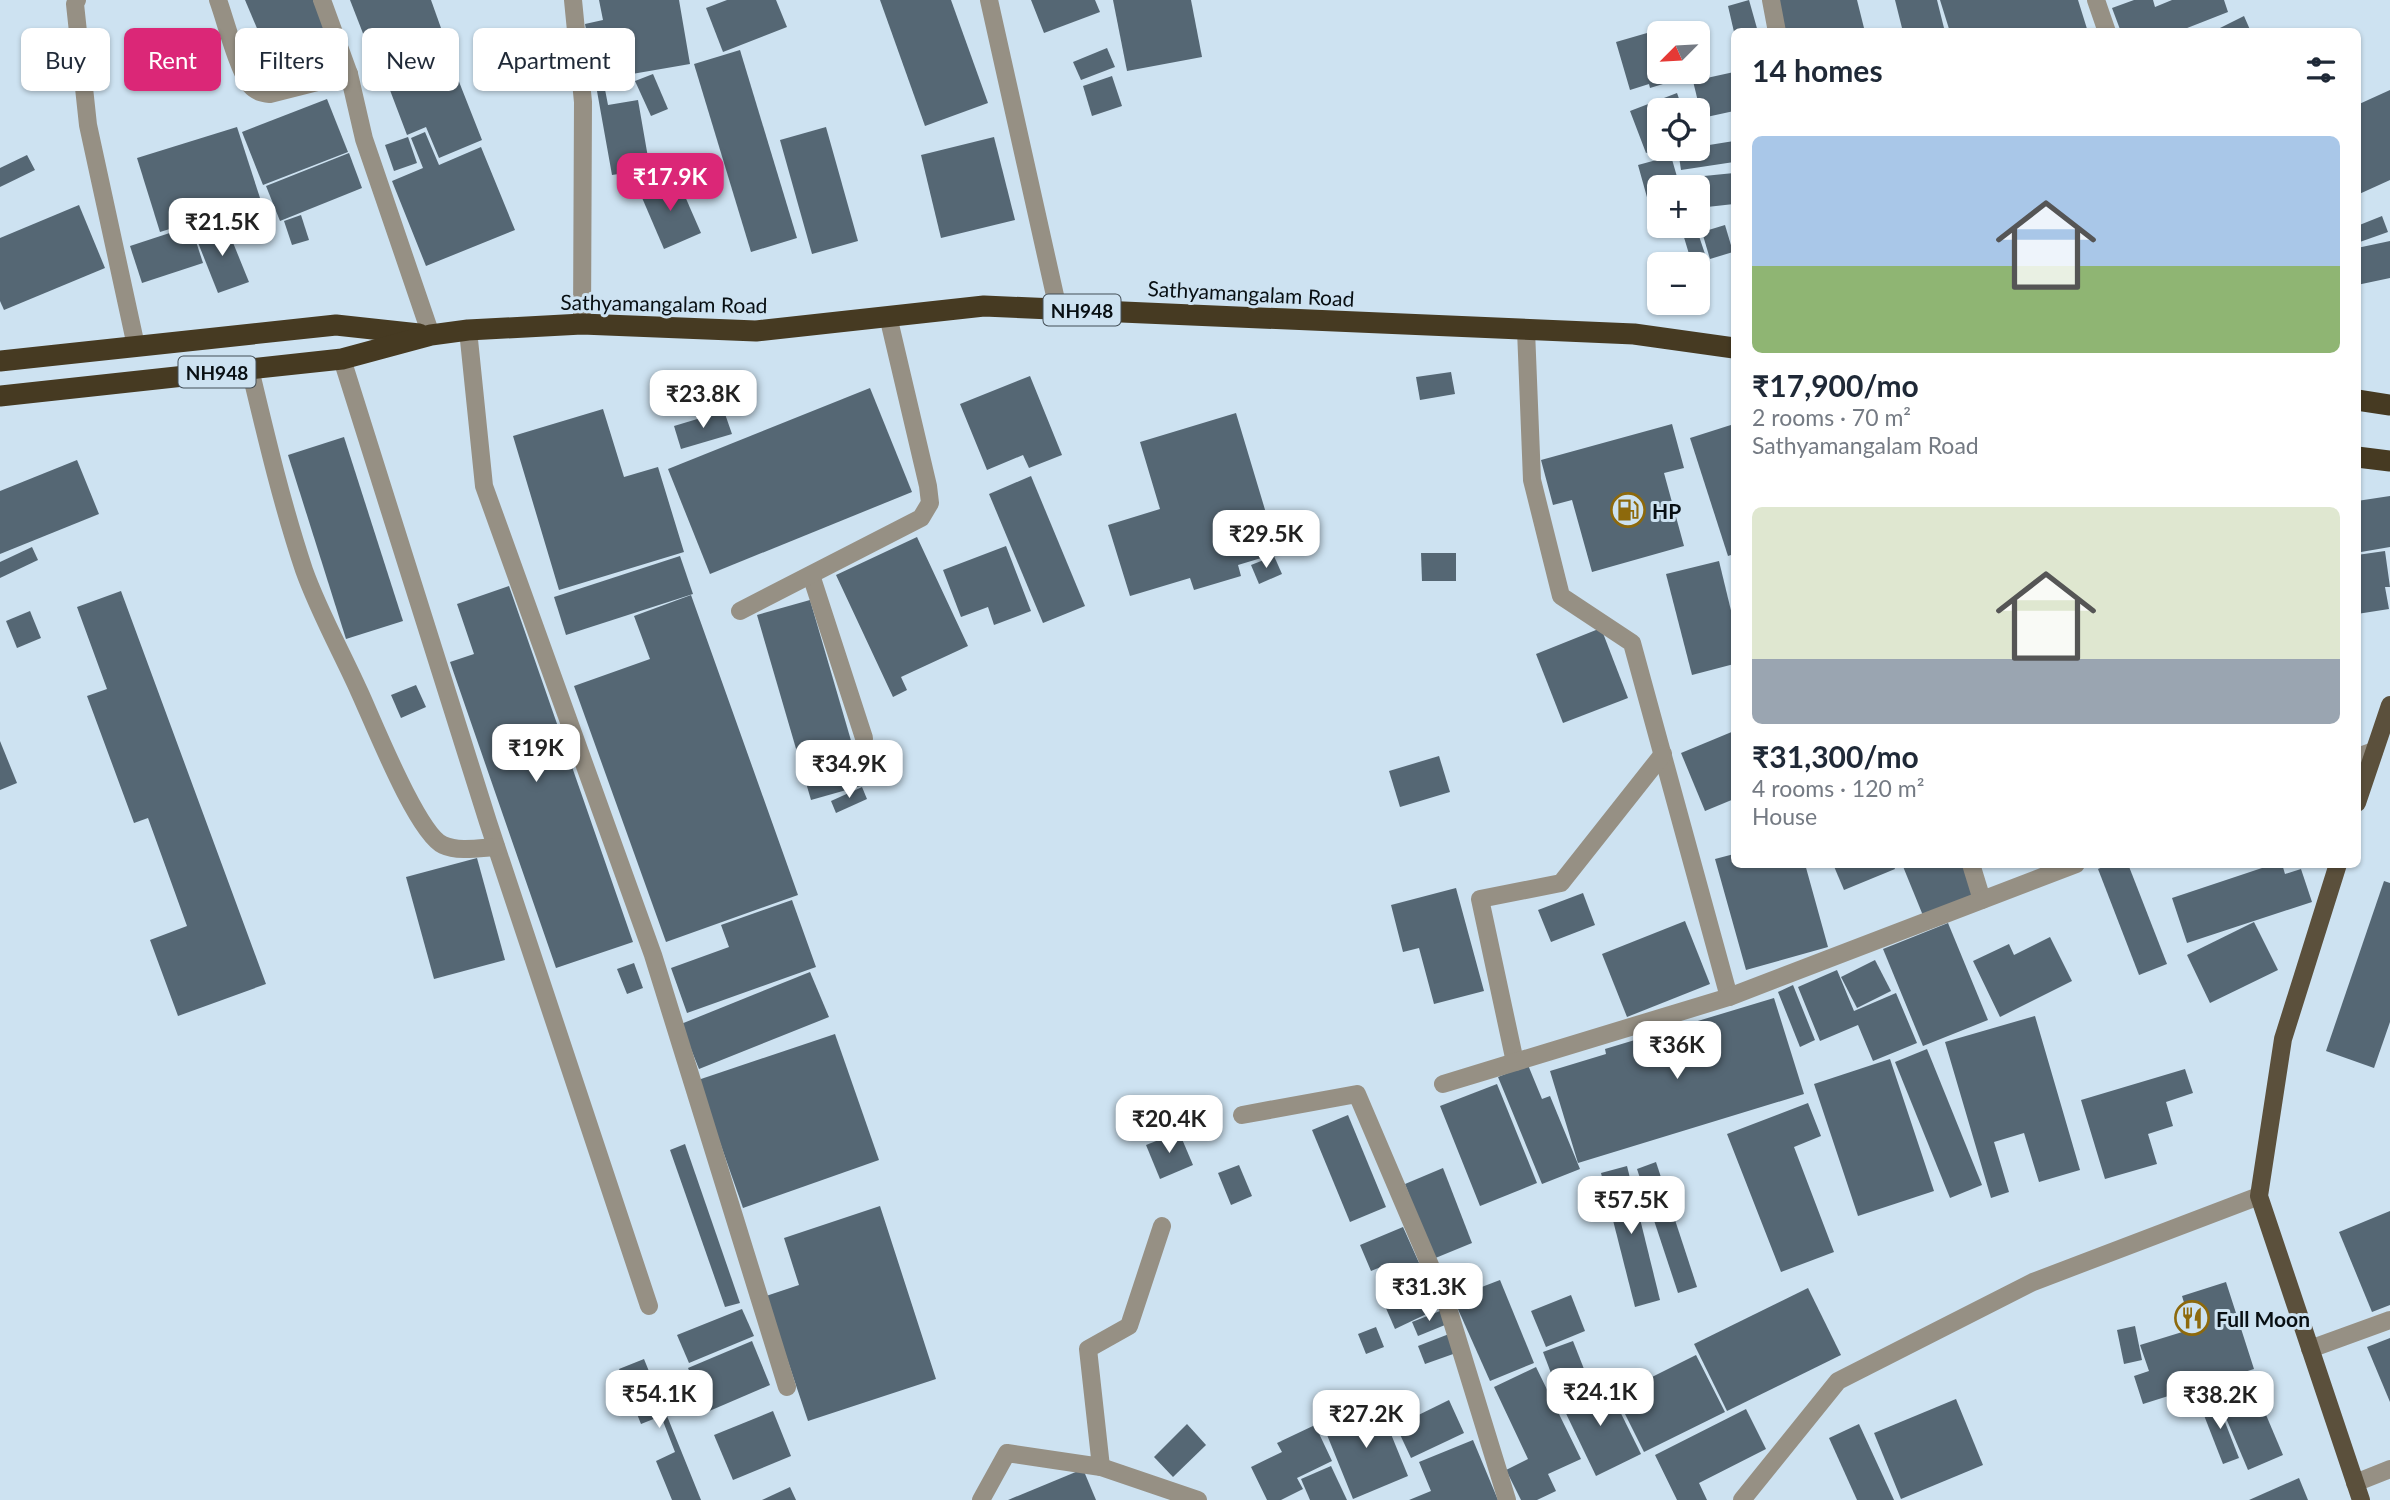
<!DOCTYPE html>
<html lang="en">
<head>
<meta charset="utf-8">
<style>
  body { margin:0; font-family:Lato,sans-serif; background:#f6f6f7; color:#1f2937; height:100vh; display:flex; flex-direction:column; font-size:26px; white-space:nowrap }
  * { box-sizing:border-box; margin:0 }
  p { font-size:23px; color:#747a83 }
  .icon { flex:none; width:38px; height:38px; fill:none; stroke:currentColor; stroke-width:2; stroke-linecap:round; stroke-linejoin:round }
  .map { position:relative; flex:1; overflow:hidden }
  .details { position:absolute; left:1731px; top:28px; width:630px; height:840px; display:flex; flex-direction:column; background:#fff; border-radius:10px; box-shadow:0 2px 5px #0004 }
  .details>* { flex:none }
  .hud { position:absolute; left:21px; top:28px; width:665px; height:63px; display:flex; gap:14px }
  .needle { width:46px; rotate:246deg }
  .fabs { position:absolute; left:1647px; top:21px; display:grid; gap:14px }
  .fabs a { display:grid; place-items:center; width:63px; height:63px; border-radius:10px; background:#fff; box-shadow:0 2px 5px #0004; font-size:35px }
  .price { position:absolute; translate:-50% -60px; padding:0 16px; border-radius:14px; background:#fff; color:#222; font-size:23px; line-height:46px; filter:drop-shadow(0 2px 4px #0008) }
  .price::after { content:''; position:absolute; left:50%; top:42px; width:21px; height:16px; margin-left:-10px; background:inherit; clip-path:polygon(0 0,100% 0,50% 100%) }
  .price.on { background:#db2777; color:#fff }
  ul { padding:0; list-style:none }
  li { display:grid; align-content:center; gap:14px; height:371px; padding:0 21px }
  li span { display:grid; place-items:center; height:217px; border-radius:10px; color:#555 }
  li>.icon { margin-inline-start:auto }
  span .icon { width:126px; height:126px; fill:#fffc; stroke-width:1 }
  li b { font-size:30px }
  h2 { display:flex; justify-content:space-between; align-items:center; height:84px; padding:0 21px; font-size:30px }
  .chip { padding:0 24px; border-radius:10px; background:#fff; box-shadow:0 2px 5px #0004; font-size:24px; line-height:63px }
  .chip.on { background:#db2777; color:#fff }
  .map>svg:first-child { display:block }
  .building { fill:#556774 }
  .lines { fill:none; stroke-linecap:round; stroke-linejoin:round }
  .minor { stroke:#969084; stroke-width:18 }
  .major { stroke:#5b503c; stroke-width:18 }
  .highway { stroke:#463a22; stroke-width:21 }
  .labels { text-anchor:middle; dominant-baseline:central; stroke-width:6; stroke-linejoin:round; paint-order:stroke }
  .shield { fill:#cde2f1; stroke:#434e56; stroke-width:2 }
  .shield-label { font-size:19px; font-weight:bold; fill:#080f13 }
  .street-label { font-size:21px; fill:#080f13; stroke:#cde2f1 }
  .poi-label { font-size:21px; font-weight:bold; fill:#080f13; stroke:#cde2f1; text-anchor:start }
</style>
</head>
<body>
<div class="map">
<svg width="2390" height="1500" viewBox="0 0 2390 1500">
  <rect width="100%" height="100%" fill="#cde2f1"/>
  <g class="building">
    <polygon points="245,0 313,0 334,50 276,73"/>
    <polygon points="350,0 431,0 441,28 371,54"/>
    <polygon points="599,0 679,0 690,64 603,79 608,105 638,100 650,169 612,175 585,24 603,20"/>
    <polygon points="727,0 776,0 787,27 723,52 706,8"/>
    <polygon points="880,0 951,0 988,103 925,126"/>
    <polygon points="1031,0 1095,0 1100,12 1044,33"/>
    <polygon points="1113,0 1191,0 1202,57 1127,71"/>
    <polygon points="1749,0 1758,32 1734,32 1728,6"/>
    <polygon points="1775,0 1857,0 1865,32 1783,32"/>
    <polygon points="1895,0 1937,0 1945,32 1903,32"/>
    <polygon points="1940,0 2078,0 2088,32 1950,32"/>
    <polygon points="2134,0 2153,0 2155,7 2172,0 2224,0 2228,12 2177,32 2121,32 2112,8"/>
    <polygon points="2244,16 2251,32 2212,32"/>
    <polygon points="1685,22 1688,33 1659,33 1659,72 1702,72 1650,88 1649,84 1630,90 1616,42"/>
    <polygon points="439,31 482,140 439,158 426,127 407,135 377,56"/>
    <polygon points="1107,48 1115,67 1081,80 1073,62"/>
    <polygon points="740,50 797,238 751,252 694,64"/>
    <polygon points="1734,72 1734,111 1702,118 1693,81"/>
    <polygon points="653,74 668,109 651,116 635,81"/>
    <polygon points="1112,76 1122,106 1092,116 1083,86"/>
    <polygon points="2390,90 2390,180 2357,195 2357,105"/>
    <polygon points="1677,93 1683,110 1659,110 1659,148 1646,153 1630,111"/>
    <polygon points="327,99 348,152 263,185 242,132"/>
    <polygon points="237,127 261,201 160,232 137,158"/>
    <polygon points="826,127 858,241 812,254 780,140"/>
    <polygon points="425,132 439,165 481,147 515,230 426,266 392,181 423,168 411,138"/>
    <polygon points="408,137 417,163 394,171 385,145"/>
    <polygon points="994,137 1015,220 941,238 921,155"/>
    <polygon points="1734,141 1734,162 1681,170 1678,150"/>
    <polygon points="349,153 362,188 280,221 266,186"/>
    <polygon points="27,155 35,170 0,187 0,168"/>
    <polygon points="1671,156 1680,187 1659,187 1659,206 1650,208 1638,165"/>
    <polygon points="1734,173 1734,204 1707,207 1704,176"/>
    <polygon points="677,178 701,233 664,249 640,193"/>
    <polygon points="79,205 105,268 4,310 0,301 0,238"/>
    <polygon points="301,215 309,240 292,245 284,221"/>
    <polygon points="2382,216 2388,232 2357,243 2357,226"/>
    <polygon points="225,223 249,282 218,293 195,235"/>
    <polygon points="1725,225 1733,252 1710,259 1702,232"/>
    <polygon points="191,226 203,263 142,283 130,246"/>
    <polygon points="1697,230 1708,263 1698,266 1698,264 1692,264 1683,234"/>
    <polygon points="2390,241 2390,278 2357,285 2357,248"/>
    <polygon points="1451,372 1455,394 1420,400 1416,377"/>
    <polygon points="1030,376 1062,455 1029,468 1023,455 987,470 960,404"/>
    <polygon points="870,388 912,492 710,574 668,469"/>
    <polygon points="603,409 624,477 658,467 684,552 559,590 513,436"/>
    <polygon points="724,411 732,434 681,449 674,426"/>
    <polygon points="1236,413 1278,553 1238,565 1241,576 1194,590 1190,578 1130,596 1108,525 1160,509 1140,442"/>
    <polygon points="1672,424 1684,468 1664,473 1684,546 1592,572 1572,500 1553,505 1541,460"/>
    <polygon points="1734,424 1734,554 1728,556 1690,438"/>
    <polygon points="344,437 403,621 346,639 288,455"/>
    <polygon points="77,460 99,514 0,554 0,491"/>
    <polygon points="1031,476 1085,606 1043,623 989,494"/>
    <polygon points="2390,496 2390,547 2361,552 2357,532 2357,501"/>
    <polygon points="917,537 968,646 901,677 907,690 893,697 836,575"/>
    <polygon points="1006,546 1031,611 994,625 988,607 961,617 943,570"/>
    <polygon points="32,547 38,560 0,578 0,562"/>
    <polygon points="2385,551 2390,587 2385,587 2389,609 2357,614 2357,555"/>
    <polygon points="1421,553 1456,553 1456,581 1422,581"/>
    <polygon points="680,556 693,594 566,635 554,597"/>
    <polygon points="1274,556 1282,574 1259,584 1251,565"/>
    <polygon points="1719,561 1734,623 1734,664 1692,675 1666,574"/>
    <polygon points="509,586 633,942 556,968 450,662 474,654 457,604"/>
    <polygon points="121,591 266,984 178,1016 150,940 187,926 148,818 134,823 87,696 107,689 77,607"/>
    <polygon points="691,595 798,895 666,942 574,686 650,659 634,616"/>
    <polygon points="810,600 864,785 811,800 757,615"/>
    <polygon points="30,611 41,638 17,648 6,621"/>
    <polygon points="1601,628 1628,698 1563,723 1536,654"/>
    <polygon points="416,685 426,707 401,718 391,695"/>
    <polygon points="1734,731 1734,799 1705,811 1681,753"/>
    <polygon points="0,741 17,783 0,790"/>
    <polygon points="1439,756 1450,792 1400,807 1389,771"/>
    <polygon points="862,787 867,799 836,813 831,801"/>
    <polygon points="1734,854 1734,864 1805,864 1828,947 1746,970 1715,859"/>
    <polygon points="477,858 505,960 434,979 406,877"/>
    <polygon points="1833,864 1893,864 1895,869 1844,890"/>
    <polygon points="1902,864 1963,864 1976,896 1924,918"/>
    <polygon points="2110,864 2128,864 2167,964 2139,975 2098,869"/>
    <polygon points="2274,864 2282,864 2285,874 2301,869 2312,902 2187,943 2172,898"/>
    <polygon points="2384,881 2390,883 2390,1022 2374,1068 2326,1051"/>
    <polygon points="1456,888 1484,991 1434,1004 1419,948 1403,952 1391,905"/>
    <polygon points="1583,893 1595,925 1551,942 1538,910"/>
    <polygon points="792,900 816,967 687,1013 671,968 729,947 721,925"/>
    <polygon points="1685,921 1710,984 1627,1017 1602,954"/>
    <polygon points="2254,922 2278,970 2210,1003 2187,955"/>
    <polygon points="1948,923 1988,1020 1923,1046 1883,949"/>
    <polygon points="2050,937 2072,981 2000,1017 1973,961 2009,944 2014,955"/>
    <polygon points="1875,960 1891,991 1857,1008 1841,977"/>
    <polygon points="634,963 643,988 627,994 617,969"/>
    <polygon points="1837,970 1854,1011 1896,993 1917,1043 1873,1061 1858,1025 1820,1041 1798,987"/>
    <polygon points="810,972 829,1017 699,1069 681,1024"/>
    <polygon points="1793,985 1815,1040 1800,1047 1778,992"/>
    <polygon points="1774,998 1804,1094 1578,1163 1550,1071 1606,1054 1605,1049"/>
    <polygon points="2035,1016 2080,1170 2039,1182 2024,1133 1994,1142 2009,1192 1991,1198 1945,1042"/>
    <polygon points="835,1034 879,1160 743,1208 698,1080"/>
    <polygon points="1927,1049 1982,1185 1950,1198 1895,1062"/>
    <polygon points="1890,1059 1934,1191 1858,1216 1814,1084"/>
    <polygon points="1528,1065 1542,1099 1550,1096 1580,1169 1542,1184 1498,1077"/>
    <polygon points="2185,1069 2193,1093 2166,1102 2173,1126 2148,1134 2157,1164 2105,1179 2081,1100"/>
    <polygon points="1497,1084 1537,1183 1480,1206 1440,1106"/>
    <polygon points="1808,1103 1821,1136 1794,1147 1834,1252 1781,1272 1727,1134"/>
    <polygon points="1348,1115 1386,1207 1350,1222 1312,1130"/>
    <polygon points="1179,1132 1193,1165 1160,1179 1146,1145"/>
    <polygon points="685,1144 740,1303 725,1307 670,1150"/>
    <polygon points="1656,1162 1697,1287 1678,1293 1637,1169"/>
    <polygon points="1239,1165 1252,1196 1231,1205 1218,1173"/>
    <polygon points="1627,1166 1660,1300 1635,1307 1601,1173"/>
    <polygon points="1443,1168 1472,1243 1433,1259 1405,1184"/>
    <polygon points="880,1206 936,1379 808,1421 766,1296 799,1285 784,1238"/>
    <polygon points="2390,1211 2390,1305 2372,1312 2339,1232"/>
    <polygon points="1403,1227 1424,1274 1397,1285 1388,1264 1371,1271 1360,1245"/>
    <polygon points="1423,1280 1437,1309 1395,1329 1382,1299"/>
    <polygon points="1500,1280 1534,1363 1490,1381 1453,1298"/>
    <polygon points="2226,1282 2254,1369 2143,1404 2134,1376 2149,1371 2140,1345 2192,1329 2182,1296"/>
    <polygon points="1808,1288 1841,1355 1727,1411 1694,1344"/>
    <polygon points="1571,1295 1585,1331 1546,1347 1531,1311"/>
    <polygon points="742,1309 754,1336 689,1363 677,1335"/>
    <polygon points="1440,1311 1445,1325 1418,1336 1412,1322"/>
    <polygon points="2135,1326 2142,1360 2124,1364 2117,1330"/>
    <polygon points="1376,1327 1384,1347 1366,1354 1358,1334"/>
    <polygon points="1449,1334 1456,1353 1425,1364 1418,1346"/>
    <polygon points="2390,1338 2390,1402 2367,1347"/>
    <polygon points="752,1341 770,1385 707,1412 688,1368"/>
    <polygon points="1573,1341 1584,1369 1554,1381 1543,1352"/>
    <polygon points="1696,1355 1725,1412 1644,1452 1610,1384 1634,1372 1640,1383"/>
    <polygon points="644,1359 701,1500 672,1500 656,1461 675,1452 661,1416 641,1424 619,1369"/>
    <polygon points="1536,1367 1581,1459 1548,1474 1556,1491 1537,1500 1521,1500 1506,1470 1528,1459 1494,1387"/>
    <polygon points="2250,1377 2283,1455 2248,1470 2215,1392"/>
    <polygon points="1604,1379 1641,1454 1596,1476 1560,1401"/>
    <polygon points="1956,1399 1983,1465 1901,1499 1874,1433"/>
    <polygon points="2216,1399 2239,1458 2223,1464 2200,1405"/>
    <polygon points="1449,1400 1464,1433 1411,1458 1396,1426"/>
    <polygon points="1378,1402 1408,1476 1353,1499 1323,1425"/>
    <polygon points="1746,1409 1766,1449 1699,1483 1707,1500 1677,1500 1655,1455"/>
    <polygon points="773,1411 791,1456 733,1480 714,1435"/>
    <polygon points="1187,1424 1206,1445 1173,1477 1154,1457"/>
    <polygon points="1859,1424 1894,1500 1857,1500 1829,1438"/>
    <polygon points="1315,1425 1332,1461 1297,1478 1303,1489 1281,1500 1267,1500 1251,1467 1282,1452 1277,1443"/>
    <polygon points="1473,1440 1498,1500 1409,1500 1431,1491 1419,1462"/>
    <polygon points="1331,1466 1347,1500 1310,1500 1301,1479"/>
    <polygon points="1083,1469 1096,1500 1008,1500"/>
    <polygon points="2299,1478 2308,1500 2249,1500"/>
    <polygon points="790,1487 796,1500 762,1500"/>
  </g>
  <g class="lines">
    <g class="minor">
      <polyline points="77,0 75,4 88,125 136,346"/>
      <path d="M 218,0 C 226,22 237,67 250,85 C 256,92 262,93 270,94 L 349,74"/>
      <polyline points="322,0 349,74 364,139 431,335"/>
      <polyline points="573,0 583,102 582,324"/>
      <polyline points="989,0 1058,309"/>
      <polyline points="1771,0 1777,32"/>
      <polyline points="2096,0 2107,32"/>
      <polyline points="468,330 484,486 653,955 787,1387"/>
      <polyline points="1526,330 1532,480 1561,596 1632,643 1729,997"/>
      <polyline points="342,359 488,822 649,1306"/>
      <path d="M 250,369 C 266,436 282,504 304,570 C 319,612 341,651 359,691 C 373,721 417,833 443,845 C 458,852 480,848 496,847"/>
      <polyline points="811,575 864,738"/>
      <polyline points="740,611 921,518 930,503 928,486 888,316"/>
      <polyline points="2357,757 2374,751"/>
      <polyline points="1971,864 1982,900"/>
      <polyline points="1515,1062 1480,899 1561,883 1663,754"/>
      <polyline points="1443,1084 1729,997 2076,864"/>
      <polyline points="1242,1115 1357,1094 1447,1305 1507,1500"/>
      <polyline points="2310,1349 2390,1320"/>
      <polyline points="1101,1467 1198,1500"/>
      <polyline points="2355,1483 2390,1469"/>
      <polyline points="981,1500 1007,1453 1101,1467 1088,1349 1129,1326 1162,1226"/>
      <polyline points="1742,1500 1838,1381 2033,1282 2259,1196"/>
    </g>
    <g class="major">
      <polyline points="2357,803 2390,705"/>
      <polyline points="2338,864 2283,1039 2259,1196 2361,1500"/>
    </g>
    <g class="highway">
      <polyline points="0,361 336,325 419,334"/>
      <polyline points="0,396 342,359 431,335 468,330 582,324 756,331 984,306 1634,334 1734,348"/>
      <polyline points="2357,400 2390,405"/>
      <polyline points="2357,457 2390,461"/>
    </g>
  </g>
  <defs>
    <g id="fuel-ring" transform="scale(1.75)"><circle r="9.5" fill="#cde2f1" stroke="#8d690c" stroke-width="1.5"/><path d="M-5.5-6h7V0h2V4h1.3V-2.5L3-4.5l.8-.8L6-3V5H2.5V1h-1V6h-7ZM-4.2-4.7v3.2H.2V-4.7Z" fill="#8d690c"/></g>
    <g id="restaurant-ring" transform="scale(1.75)"><circle r="9.5" fill="#cde2f1" stroke="#8d690c" stroke-width="1.5"/><path d="M-5-6h1v4h1v-4h1v4h1v-4h1v5L-1.5 .5V6h-2V.5L-5-1ZM5-6V6H3V1.5H1.5Q1.5-4 5-6Z" fill="#8d690c"/></g>
  </defs>
  <g fill-rule="evenodd">
    <use href="#fuel-ring" x="1628" y="510"/>
    <use href="#restaurant-ring" x="2192" y="1318"/>
  </g>
  <g class="labels">
    <g class="shield">
      <rect x="1043.5" y="294.5" width="77" height="31" rx="5"/>
      <rect x="178.5" y="356.5" width="77" height="31" rx="5"/>
    </g>
    <g class="shield-label">
      <text x="1082" y="310">NH948</text>
      <text x="217" y="372">NH948</text>
    </g>
    <g class="street-label">
      <text transform="translate(1251 293) rotate(3)">Sathyamangalam Road</text>
      <text transform="translate(664 303) rotate(1)">Sathyamangalam Road</text>
    </g>
    <g class="poi-label">
      <text x="1652" y="510">HP</text>
      <text x="2216" y="1318">Full Moon</text>
    </g>
  </g>
</svg>
<div class="fabs">
<a><svg class="needle" viewBox="-14 -14 28 28"><path d="M0-13l5 13h-10z" fill="#e53935"/><path d="M0 13l5-13h-10z" fill="#747a83"/></svg></a>
<a><svg class="icon" aria-label="locate" viewBox="0 0 24 24"><circle cx="12" cy="12" r="6"/><path d="M12 2v4M12 18v4M2 12h4M18 12h4"/></svg></a>
<a>+</a>
<a>−</a>
</div>
<b class="price on" style="left:670px;top:213px">₹17.9K</b>
<b class="price" style="left:222px;top:258px">₹21.5K</b>
<b class="price" style="left:703px;top:430px">₹23.8K</b>
<b class="price" style="left:1266px;top:570px">₹29.5K</b>
<b class="price" style="left:536px;top:784px">₹19K</b>
<b class="price" style="left:849px;top:800px">₹34.9K</b>
<b class="price" style="left:1677px;top:1081px">₹36K</b>
<b class="price" style="left:1169px;top:1155px">₹20.4K</b>
<b class="price" style="left:1631px;top:1236px">₹57.5K</b>
<b class="price" style="left:1429px;top:1323px">₹31.3K</b>
<b class="price" style="left:1600px;top:1428px">₹24.1K</b>
<b class="price" style="left:659px;top:1430px">₹54.1K</b>
<b class="price" style="left:2220px;top:1431px">₹38.2K</b>
<b class="price" style="left:1366px;top:1450px">₹27.2K</b>
<div class="hud">
<a class="chip">Buy</a>
<a class="chip on">Rent</a>
<a class="chip">Filters</a>
<a class="chip">New</a>
<a class="chip">Apartment</a>
</div>
<section class="details">
<h2>14 homes<svg class="icon" aria-label="filters" viewBox="0 0 24 24"><path d="M4 7h16M4 17h16"/><circle cx="9" cy="7" r="2"/><circle cx="15" cy="17" r="2"/></svg></h2>
<ul>
<li><span style="background:linear-gradient(#a9c7e8 60%,#8fb573 0)"><svg class="icon" aria-label="home" viewBox="0 0 24 24"><path d="M3 11l9-7 9 7M6 9v11h12V9"/></svg></span><div><b>₹17,900/mo</b><p>2 rooms · 70 m²</p><p>Sathyamangalam Road</p></div></li>
<li><span style="background:linear-gradient(#dfe7d0 70%,#9aa5b1 0)"><svg class="icon" aria-label="home" viewBox="0 0 24 24"><path d="M3 11l9-7 9 7M6 9v11h12V9"/></svg></span><div><b>₹31,300/mo</b><p>4 rooms · 120 m²</p><p>House</p></div></li>
</ul>
</section>
</div>
</body>
</html>
